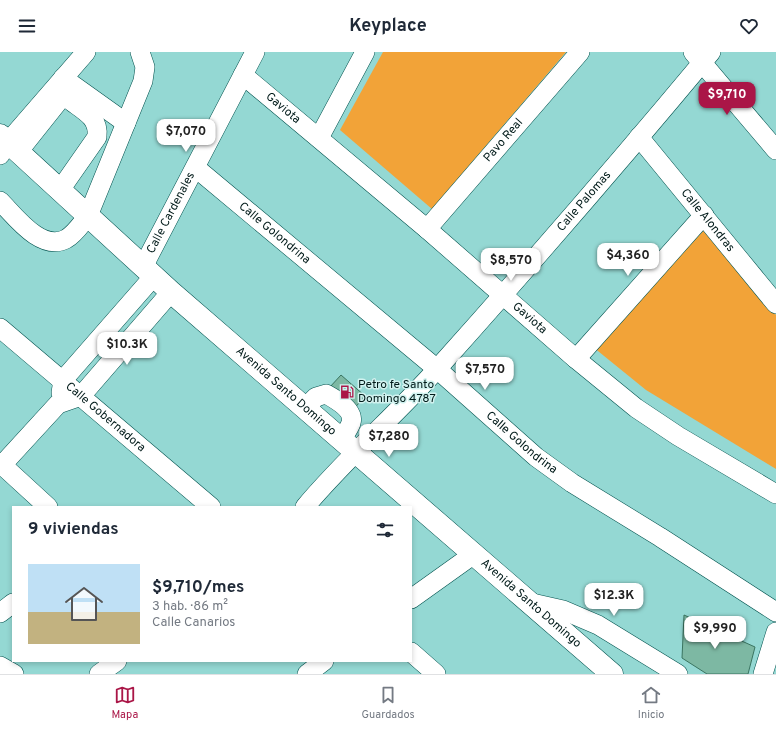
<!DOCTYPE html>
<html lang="es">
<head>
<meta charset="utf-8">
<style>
  body { margin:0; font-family:Overpass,sans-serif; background:#f6f6f7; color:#1f2937; height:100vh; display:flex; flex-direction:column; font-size:15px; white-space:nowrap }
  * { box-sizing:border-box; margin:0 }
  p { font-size:13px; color:#747a83 }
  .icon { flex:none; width:22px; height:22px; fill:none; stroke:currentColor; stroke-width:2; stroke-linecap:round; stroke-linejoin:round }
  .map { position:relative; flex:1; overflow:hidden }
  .panel { position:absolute; left:12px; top:454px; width:400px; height:156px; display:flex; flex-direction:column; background:#fff; border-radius:0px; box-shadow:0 2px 6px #0003 }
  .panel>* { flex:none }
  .price { position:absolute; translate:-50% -34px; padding:0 9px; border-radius:8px; background:#fff; color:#222; font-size:13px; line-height:26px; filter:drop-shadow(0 1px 2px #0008) }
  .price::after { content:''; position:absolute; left:50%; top:24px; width:12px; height:9px; margin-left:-6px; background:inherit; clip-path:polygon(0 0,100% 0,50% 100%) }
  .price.current { background:#aa1647; color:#fff }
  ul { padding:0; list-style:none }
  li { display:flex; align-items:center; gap:12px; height:100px; padding:0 16px }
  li+li { border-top:1px solid #e0e1e3 }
  li span { display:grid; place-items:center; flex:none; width:112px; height:80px; border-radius:0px; color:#555 }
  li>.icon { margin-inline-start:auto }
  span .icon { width:48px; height:48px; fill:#fffc; stroke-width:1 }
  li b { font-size:17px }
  h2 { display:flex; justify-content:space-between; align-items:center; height:48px; padding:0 16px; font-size:17px }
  header { display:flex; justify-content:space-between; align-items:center; height:52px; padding:0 16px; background:#fff; font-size:18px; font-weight:700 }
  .menu { display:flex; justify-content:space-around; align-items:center; height:56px; border-top:1px solid #e0e1e3; background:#fff; font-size:11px; color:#747a83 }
  .menu a { display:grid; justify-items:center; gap:2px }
  .menu .current { color:#aa1647 }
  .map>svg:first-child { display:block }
  .green { fill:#f2a338 }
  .building { fill:#7db8a3; stroke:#3a7460 }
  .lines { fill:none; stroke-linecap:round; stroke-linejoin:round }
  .minor-casing { stroke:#00524e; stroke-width:20 }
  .major-casing { stroke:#00524e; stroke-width:23 }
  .minor { stroke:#fff; stroke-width:19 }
  .major { stroke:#fff; stroke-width:22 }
  .labels { text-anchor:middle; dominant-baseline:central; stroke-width:3; stroke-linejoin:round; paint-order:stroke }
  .street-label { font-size:12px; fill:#001a19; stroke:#d1f2ef }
  .poi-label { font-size:12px; fill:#001a19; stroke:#d1f2ef; text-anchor:start }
</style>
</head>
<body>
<header><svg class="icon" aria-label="menu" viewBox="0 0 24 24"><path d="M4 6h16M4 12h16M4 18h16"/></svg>Keyplace<svg class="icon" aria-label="heart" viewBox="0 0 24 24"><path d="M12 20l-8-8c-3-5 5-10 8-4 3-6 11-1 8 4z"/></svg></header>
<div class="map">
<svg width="776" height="622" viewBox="0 0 776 622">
  <rect width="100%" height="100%" fill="#94d8d3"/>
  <g class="green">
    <polygon points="383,0 566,0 432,157 340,78"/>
    <polygon points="706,176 776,263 776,417 646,338 593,295"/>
  </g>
  <g class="building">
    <polygon points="341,323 365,344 353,358 329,336"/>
    <polygon points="684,563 755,595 748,622 707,622 682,606"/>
  </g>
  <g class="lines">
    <g class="minor-casing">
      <g id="minor">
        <polyline points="693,0 776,98"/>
        <path id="s1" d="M 243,23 L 427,177 L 576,307 L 636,356 L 678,384 L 776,442"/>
        <polyline points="63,26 126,71"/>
        <path id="s2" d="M 639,85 L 776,252"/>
        <polyline points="319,86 365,0"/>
        <path d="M 18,100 L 61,46 C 67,45 71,49 75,52 C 88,61 99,68 97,85 L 60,138"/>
        <polyline points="0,103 8,90 86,0"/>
        <path id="s3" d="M 196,116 L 437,317 L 536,405 L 572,431 L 660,485 L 776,560"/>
        <path d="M 0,149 C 15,164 41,200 66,187 C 75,182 81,172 88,164 L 143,29 L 145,15 L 140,0"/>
        <path id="s4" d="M 427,177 L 580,0"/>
        <path id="s5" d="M 143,215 L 255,0"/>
        <path id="s6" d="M 0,276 L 211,455"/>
        <polyline points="576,307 704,163"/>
        <polyline points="61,341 63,328 154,224"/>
        <path d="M 305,356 L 316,345 L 326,342 C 335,347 355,358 351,371 C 349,377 344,383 341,388"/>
        <polyline points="0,411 48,455"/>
        <polyline points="2,413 58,352 81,344 171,240"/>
        <path id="s7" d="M 305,455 C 346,406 395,364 438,316 C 531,212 622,107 711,0"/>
        <polyline points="411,547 474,502"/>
        <polyline points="532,551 563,558 598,573 678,622"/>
        <polyline points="0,561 13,551"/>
        <polyline points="411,600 436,622"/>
        <polyline points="0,614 14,622"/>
        <polyline points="99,622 117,609"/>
        <polyline points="307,622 324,609"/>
        <polyline points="763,622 776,580"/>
      </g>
    </g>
    <g class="major-casing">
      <g id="major">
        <path id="s8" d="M 0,83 L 171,240 L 612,622"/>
      </g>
    </g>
    <use href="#minor" class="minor"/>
    <use href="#major" class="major"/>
  </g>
  <defs>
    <g id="fuel-bare" transform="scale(1.08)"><path d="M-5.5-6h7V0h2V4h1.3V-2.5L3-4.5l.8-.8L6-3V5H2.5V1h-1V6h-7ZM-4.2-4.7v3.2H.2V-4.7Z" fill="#aa1647" stroke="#d1f2ef" stroke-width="2.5" paint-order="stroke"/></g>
  </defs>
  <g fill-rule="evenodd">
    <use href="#fuel-bare" x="347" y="340"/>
  </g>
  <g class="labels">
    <g class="street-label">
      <text stroke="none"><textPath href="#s1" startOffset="52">Gaviota</textPath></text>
      <text stroke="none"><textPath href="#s4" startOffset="117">Pavo Real</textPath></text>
      <text stroke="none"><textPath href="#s7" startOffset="414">Calle Palomas</textPath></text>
      <text stroke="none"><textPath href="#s5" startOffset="61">Calle Cardenales</textPath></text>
      <text stroke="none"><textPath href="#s2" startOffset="108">Calle Alondras</textPath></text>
      <text stroke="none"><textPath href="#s3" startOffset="102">Calle Golondrina</textPath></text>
      <text stroke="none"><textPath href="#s1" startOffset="376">Gaviota</textPath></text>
      <text stroke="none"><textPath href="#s8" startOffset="384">Avenida Santo Domingo</textPath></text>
      <text stroke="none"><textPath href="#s6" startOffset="138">Calle Gobernadora</textPath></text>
      <text stroke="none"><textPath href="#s3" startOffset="426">Calle Golondrina</textPath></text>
      <text stroke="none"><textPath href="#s8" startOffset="708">Avenida Santo Domingo</textPath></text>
    </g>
    <g class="poi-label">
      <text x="358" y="333">Petro fe Santo<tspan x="358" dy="14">Domingo 4787</tspan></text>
    </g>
  </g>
</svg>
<b class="price current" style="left:727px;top:64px">$9,710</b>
<b class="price" style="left:186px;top:101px">$7,070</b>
<b class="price" style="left:628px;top:225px">$4,360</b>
<b class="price" style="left:511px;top:230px">$8,570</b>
<b class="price" style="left:127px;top:314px">$10.3K</b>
<b class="price" style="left:485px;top:339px">$7,570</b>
<b class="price" style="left:389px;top:406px">$7,280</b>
<b class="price" style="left:614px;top:565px">$12.3K</b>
<b class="price" style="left:715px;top:598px">$9,990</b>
<section class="panel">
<h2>9 viviendas<svg class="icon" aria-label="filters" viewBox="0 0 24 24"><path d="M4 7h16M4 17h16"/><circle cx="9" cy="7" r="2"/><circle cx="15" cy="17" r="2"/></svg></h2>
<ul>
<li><span style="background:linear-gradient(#bfe0f5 60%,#c2b280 0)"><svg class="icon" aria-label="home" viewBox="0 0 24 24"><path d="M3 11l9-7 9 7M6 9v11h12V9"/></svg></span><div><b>$9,710/mes</b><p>3 hab. · 86 m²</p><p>Calle Canarios</p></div></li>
</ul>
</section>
</div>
<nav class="menu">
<a class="current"><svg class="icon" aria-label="map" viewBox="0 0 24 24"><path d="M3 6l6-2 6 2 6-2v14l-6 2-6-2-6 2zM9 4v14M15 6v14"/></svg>Mapa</a>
<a><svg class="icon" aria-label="saved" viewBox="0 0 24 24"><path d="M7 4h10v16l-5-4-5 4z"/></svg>Guardados</a>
<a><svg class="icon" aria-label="home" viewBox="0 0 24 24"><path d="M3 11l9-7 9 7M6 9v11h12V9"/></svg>Inicio</a>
</nav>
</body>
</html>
